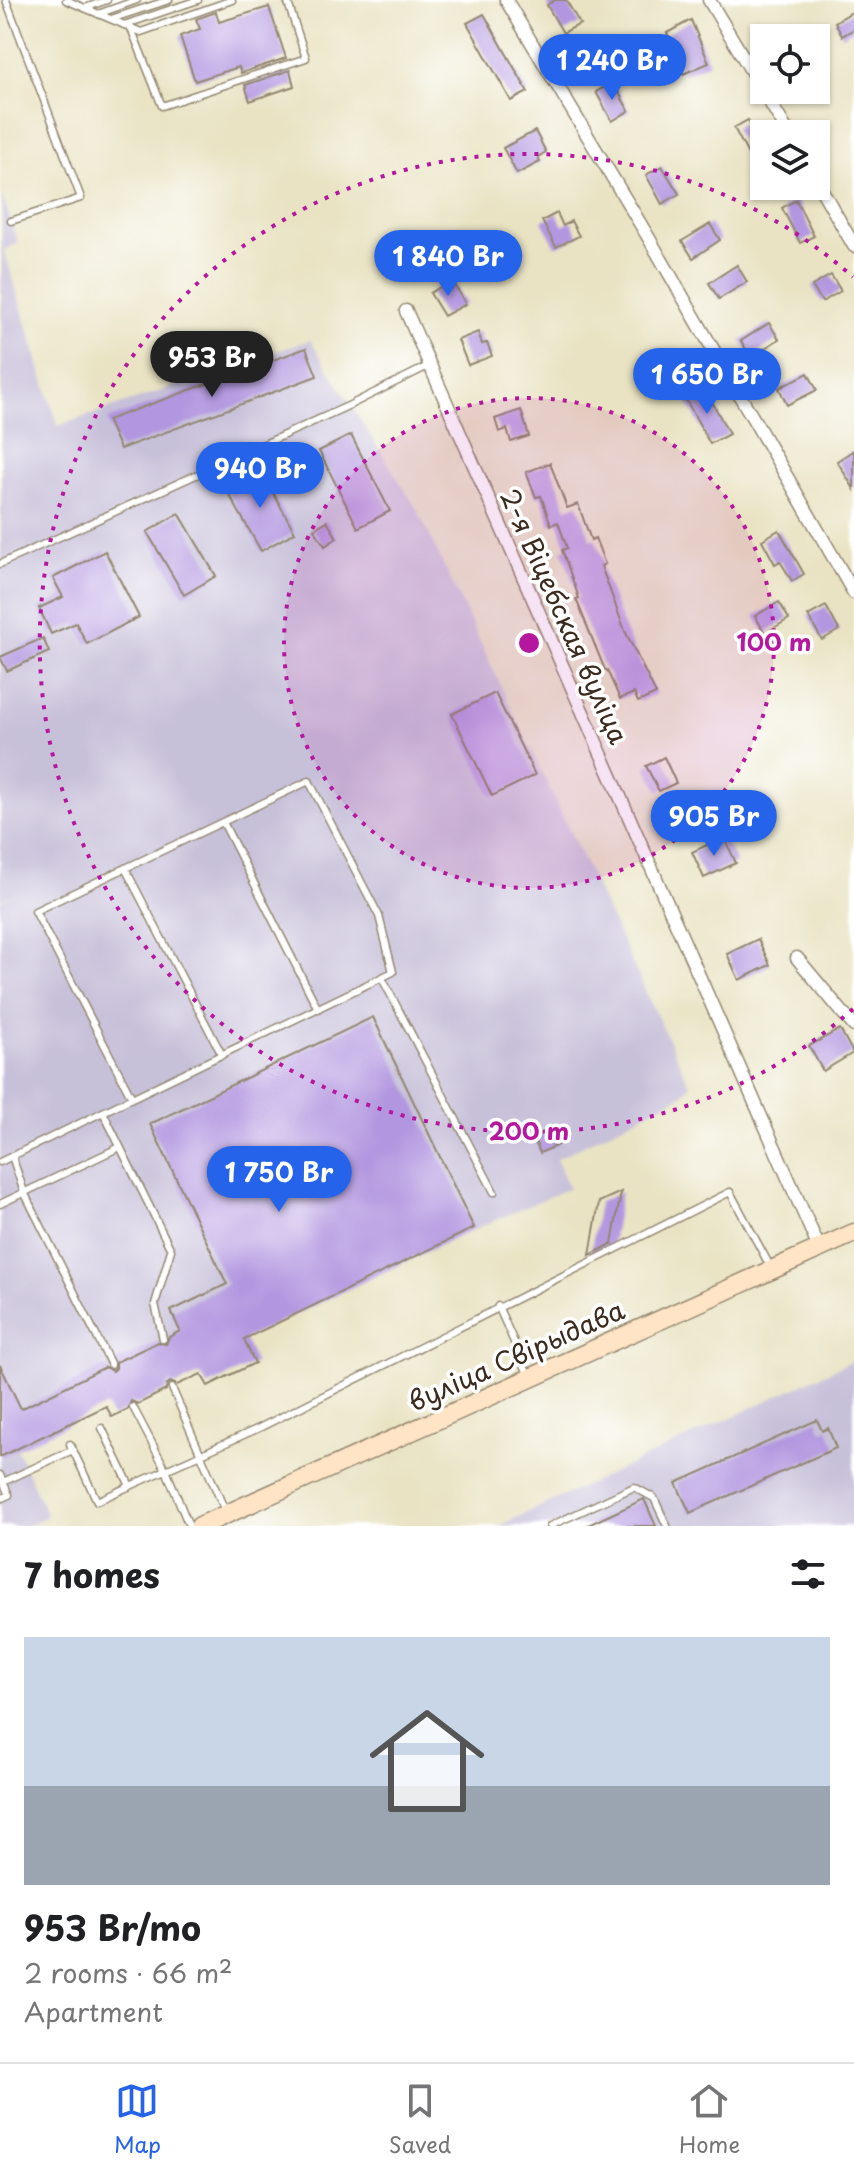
<!DOCTYPE html>
<html lang="en">
<head>
<meta charset="utf-8">
<style>
  body { margin:0; font-family:"Playpen Sans",sans-serif; background:#f2f2f2; color:#202124; height:100vh; display:flex; flex-direction:column; font-size:30px; white-space:nowrap }
  * { box-sizing:border-box; margin:0 }
  p { font-size:26px; color:#757577 }
  .icon { flex:none; width:44px; height:44px; fill:none; stroke:currentColor; stroke-width:2; stroke-linecap:round; stroke-linejoin:round }
  .map { position:relative; height:1526px; overflow:hidden }
  .side { display:flex; flex-direction:column; background:#fff; flex:1 }
  .side>* { flex:none }
  .controls { position:absolute; left:750px; top:24px; display:grid; gap:16px }
  .controls a { display:grid; place-items:center; width:80px; height:80px; border-radius:0px; background:#fff; box-shadow:0 2px 6px #0004; font-size:40px }
  .price { position:absolute; translate:-50% -68px; padding:0 18px; border-radius:28px; background:#2563eb; color:#fff; font-size:26px; line-height:52px; filter:drop-shadow(0 2px 4px #0008) }
  .price::after { content:''; position:absolute; left:50%; top:48px; width:24px; height:18px; margin-left:-12px; background:inherit; clip-path:polygon(0 0,100% 0,50% 100%) }
  .price.active { background:#222; color:#fff }
  ul { padding:0; list-style:none }
  li { display:grid; align-content:center; gap:16px; height:424px; padding:0 24px }
  li+li { border-top:2px solid #e0e0e0 }
  li span { display:grid; place-items:center; height:248px; border-radius:0px; color:#555 }
  li>.icon { margin-inline-start:auto }
  span .icon { width:144px; height:144px; fill:#fffc; stroke-width:1 }
  li b { font-size:34px }
  h2 { display:flex; justify-content:space-between; align-items:center; height:96px; padding:0 24px; font-size:34px }
  .dock { display:flex; justify-content:space-around; align-items:center; height:112px; border-top:2px solid #e0e0e0; background:#fff; font-size:22px; color:#757577 }
  .dock a { display:grid; justify-items:center; gap:4px }
  .dock .active { color:#2563eb }
  .map>svg:first-child { display:block }
  .industrial { fill:#c7c0d9 }
  .building { fill:#b296e0 }
  .lines { fill:none; stroke-linecap:round; stroke-linejoin:round }
  .lane-casing { stroke:#928670; stroke-width:9 }
  .street-casing { stroke:#928670; stroke-width:15 }
  .secondary-casing { stroke:#928670; stroke-width:21 }
  .lane { stroke:#fff; stroke-width:6 }
  .street { stroke:#fff; stroke-width:12 }
  .secondary { stroke:#ffe4c6; stroke-width:18 }
  .ring { fill:none; stroke:#b5179e; stroke-width:4; stroke-dasharray:4 8 }
  .labels { text-anchor:middle; dominant-baseline:central; stroke-width:7; stroke-linejoin:round; paint-order:stroke }
  .street-label { font-size:26px; fill:#3b2a1e; stroke:#fff }
  .centre { fill:#b5179e; stroke:#fff; stroke-width:4 }
  .ring-label { font-size:24px; text-anchor:middle; font-weight:bold; fill:#b5179e; stroke:#fff; stroke-width:7; stroke-linejoin:round; paint-order:stroke }
</style>
</head>
<body>
<div class="map">
<svg width="854" height="1526" viewBox="0 0 854 1526">
  <rect width="100%" height="100%" fill="#fff"/>
  <filter id="ink" filterUnits="userSpaceOnUse"><feTurbulence type="fractalNoise" baseFrequency=".0125" numOctaves="2"/><feDisplacementMap in="SourceGraphic" scale="16" xChannelSelector="R" yChannelSelector="G"/><feConvolveMatrix kernelMatrix="1 2 1 2 8 2 1 2 1" color-interpolation-filters="sRGB"/></filter>
  <filter id="wash" filterUnits="userSpaceOnUse"><feTurbulence type="fractalNoise" baseFrequency=".006" numOctaves="4" result="noise"/><feDisplacementMap in="SourceGraphic" scale="32" xChannelSelector="R" yChannelSelector="G"/><feGaussianBlur stdDeviation="1.8" result="paint"/><feColorMatrix in="noise" values="0 0 0 0 0 0 0 0 0 0 0 0 0 0 0 0 0 1.4 0 .05"/><feComposite in="paint" operator="in"/></filter>
  <g filter="url(#wash)">
    <rect width="100%" height="100%" fill="#e9e3c3"/>
    <g class="industrial">
      <polygon points="2,195 18,243 4,250 58,426 310,340 417,509 690,1085 682,1095 556,1159 569,1188 475,1229 252,1335 247,1325 239,1329 255,1363 208,1386 200,1374 112,1417 106,1406 17,1449 47,1516 26,1526 0,1526 0,901 20,891 0,900"/>
      <polygon points="854,1360 854,1526 499,1526"/>
    </g>
    <g id="blocks">
      <g class="building">
        <polygon points="555,0 566,0 580,24 563,33 547,5"/>
        <polygon points="269,7 286,58 241,73 239,67 195,81 180,36 200,29 196,19 216,12 219,22"/>
        <polygon points="854,11 854,29 842,36 835,22"/>
        <polygon points="484,14 528,92 511,101 467,23"/>
        <polygon points="691,20 709,63 683,74 677,60 681,58 667,33"/>
        <polygon points="290,70 294,86 250,101 245,85"/>
        <polygon points="613,82 629,111 612,121 596,92"/>
        <polygon points="748,120 764,151 764,156 752,162 734,128"/>
        <polygon points="535,131 546,152 538,157 540,162 517,174 503,148"/>
        <polygon points="662,166 679,194 662,204 646,175"/>
        <polygon points="796,200 814,236 800,243 782,208"/>
        <polygon points="557,213 563,226 571,221 579,236 556,247 542,221"/>
        <polygon points="710,224 720,240 693,258 682,241"/>
        <polygon points="737,265 747,282 719,299 709,283"/>
        <polygon points="831,275 841,291 822,302 812,286"/>
        <polygon points="452,280 466,304 444,316 430,293"/>
        <polygon points="769,323 779,339 751,357 741,341"/>
        <polygon points="478,332 482,344 487,343 492,356 468,365 458,340"/>
        <polygon points="306,348 317,376 120,449 107,420"/>
        <polygon points="808,373 817,390 787,405 779,388"/>
        <polygon points="705,388 729,434 710,444 685,398"/>
        <polygon points="521,410 529,436 511,442 507,429 499,432 495,419"/>
        <polygon points="351,435 390,511 358,528 319,451"/>
        <polygon points="854,450 854,489 837,461"/>
        <polygon points="550,463 567,508 578,504 591,540 595,538 605,564 601,566 625,631 656,694 638,702 634,693 620,699 607,670 605,670 576,599 579,598 562,550 567,548 558,522 551,525 541,496 536,497 526,472"/>
        <polygon points="259,468 295,532 261,551 225,487"/>
        <polygon points="179,513 216,576 184,595 147,532"/>
        <polygon points="327,521 337,538 325,546 314,529"/>
        <polygon points="779,530 804,574 792,581 780,561 775,564 762,540"/>
        <polygon points="105,551 139,617 87,644 76,623 51,634 39,608 63,597 53,578"/>
        <polygon points="779,602 789,619 765,633 755,616"/>
        <polygon points="826,606 839,630 822,640 808,616"/>
        <polygon points="43,638 49,652 7,671 0,657"/>
        <polygon points="495,693 535,775 492,796 452,714"/>
        <polygon points="664,757 676,783 659,791 646,766"/>
        <polygon points="724,837 736,863 704,878 692,852"/>
        <polygon points="758,939 770,965 739,980 727,954"/>
        <polygon points="373,1017 474,1228 244,1339 255,1363 234,1373 208,1386 201,1374 177,1385 170,1382 167,1385 166,1390 138,1404 131,1401 128,1409 112,1417 106,1406 0,1457 0,1365 21,1409 105,1367 113,1371 116,1368 116,1362 158,1342 166,1344 169,1337 180,1331 171,1311 227,1284 150,1124"/>
        <polygon points="840,1029 853,1053 823,1071 809,1046"/>
        <polygon points="553,1128 560,1144 540,1153 533,1137"/>
        <polygon points="621,1192 612,1244 590,1255 599,1202"/>
        <polygon points="817,1420 822,1431 828,1428 836,1448 690,1513 676,1483"/>
        <polygon points="644,1499 656,1526 586,1526"/>
      </g>
    </g>
  </g>
  <g filter="url(#ink)">
    <use href="#blocks" fill-opacity="0" stroke="#928670" stroke-width="2"/>
    <g class="lines">
      <g class="lane-casing">
        <g id="lane">
          <polyline points="6,0 81,198 11,221"/>
          <polyline points="66,0 141,32 232,0"/>
          <polyline points="85,8 107,0"/>
          <polyline points="98,14 137,0"/>
          <polyline points="111,19 169,0"/>
          <polyline points="124,25 198,0"/>
          <polyline points="131,28 162,106 306,58 287,0"/>
          <polyline points="0,564 350,405 430,365"/>
          <polyline points="223,822 318,1009"/>
          <polyline points="125,868 222,1055"/>
          <polyline points="382,978 494,1192"/>
          <polyline points="132,1098 35,911 309,781 379,916 393,972 103,1112 171,1250 155,1304 163,1339"/>
          <polyline points="12,1156 24,1192 111,1365"/>
          <polyline points="0,1162 103,1112"/>
          <polyline points="0,1204 120,1147"/>
          <polyline points="498,1306 529,1376"/>
          <polyline points="172,1388 226,1513"/>
          <polyline points="133,1407 166,1470 189,1526"/>
          <polyline points="102,1428 130,1486"/>
          <polyline points="70,1444 97,1501 259,1428 730,1192 771,1268"/>
          <polyline points="0,1475 9,1495 0,1499"/>
          <polyline points="3,1482 73,1450"/>
          <polyline points="550,1526 634,1487 654,1498 667,1526"/>
        </g>
      </g>
      <g class="street-casing">
        <g id="street">
          <polyline points="506,0 647,235 854,593"/>
          <polyline points="709,0 789,134"/>
          <polyline points="816,180 854,246"/>
          <polyline points="406,311 819,1248"/>
          <polyline points="797,958 854,1026"/>
        </g>
      </g>
      <g class="secondary-casing">
        <polyline id="secondary" points="200,1526 854,1233"/>
      </g>
      <use href="#lane" class="lane"/>
      <use href="#street" class="street"/>
      <use href="#secondary" class="secondary"/>
    </g>
  </g>
  <circle cx="529" cy="643" r="245" fill="#b5179e" fill-opacity=".12"/>
  <g class="ring">
    <circle cx="529" cy="643" r="245"/>
    <path d="M853 1009A489 489 0 1 1 853 277"/>
  </g>
  <g class="labels">
    <g class="street-label">
      <text transform="translate(565 616) rotate(66)">2-я Віцебская вуліца</text>
      <text transform="translate(516 1355) rotate(-24)">вуліца Свірыдава</text>
    </g>
  </g>
  <circle cx="529" cy="643" r="12" class="centre"/>
  <g class="ring-label">
    <text x="774" y="651">100 m</text>
    <text x="529" y="1140">200 m</text>
  </g>
</svg>
<div class="controls">
<a><svg class="icon" aria-label="locate" viewBox="0 0 24 24"><circle cx="12" cy="12" r="6"/><path d="M12 2v4M12 18v4M2 12h4M18 12h4"/></svg></a>
<a><svg class="icon" aria-label="layers" viewBox="0 0 24 24"><path d="M12 4l9 5-9 5-9-5zM3 14l9 5 9-5"/></svg></a>
</div>
<b class="price" style="left:612px;top:102px">1 240 Br</b>
<b class="price" style="left:448px;top:298px">1 840 Br</b>
<b class="price active" style="left:212px;top:399px">953 Br</b>
<b class="price" style="left:707px;top:416px">1 650 Br</b>
<b class="price" style="left:260px;top:510px">940 Br</b>
<b class="price" style="left:714px;top:858px">905 Br</b>
<b class="price" style="left:279px;top:1214px">1 750 Br</b>
</div>
<section class="side">
<h2>7 homes<svg class="icon" aria-label="filters" viewBox="0 0 24 24"><path d="M4 7h16M4 17h16"/><circle cx="9" cy="7" r="2"/><circle cx="15" cy="17" r="2"/></svg></h2>
<ul>
<li><span style="background:linear-gradient(#c9d6e8 60%,#9aa5b1 0)"><svg class="icon" aria-label="home" viewBox="0 0 24 24"><path d="M3 11l9-7 9 7M6 9v11h12V9"/></svg></span><div><b>953 Br/mo</b><p>2 rooms · 66 m²</p><p>Apartment</p></div></li>
</ul>
</section>
<nav class="dock">
<a class="active"><svg class="icon" aria-label="map" viewBox="0 0 24 24"><path d="M3 6l6-2 6 2 6-2v14l-6 2-6-2-6 2zM9 4v14M15 6v14"/></svg>Map</a>
<a><svg class="icon" aria-label="saved" viewBox="0 0 24 24"><path d="M7 4h10v16l-5-4-5 4z"/></svg>Saved</a>
<a><svg class="icon" aria-label="home" viewBox="0 0 24 24"><path d="M3 11l9-7 9 7M6 9v11h12V9"/></svg>Home</a>
</nav>
</body>
</html>
